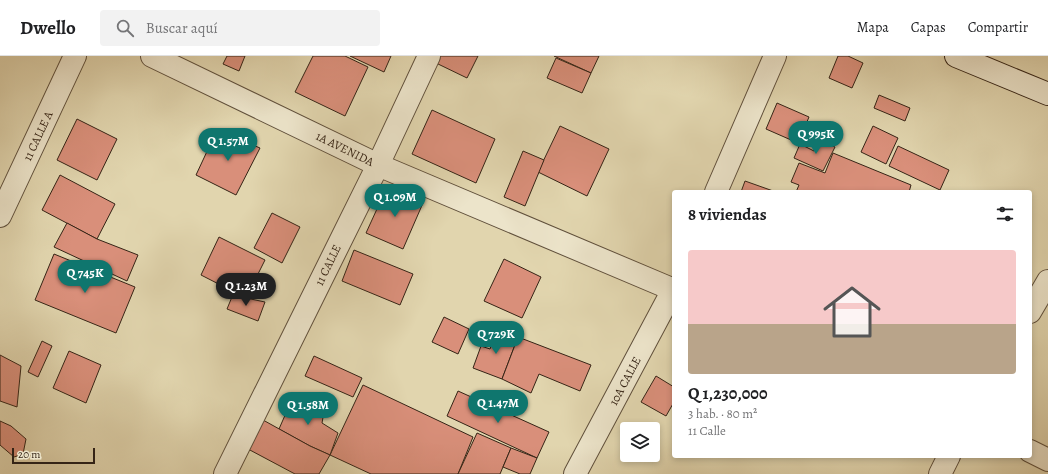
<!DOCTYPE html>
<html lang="es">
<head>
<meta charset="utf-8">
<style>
  body { margin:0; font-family:Alegreya,serif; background:#f2f2f2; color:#202124; height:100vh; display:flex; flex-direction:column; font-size:15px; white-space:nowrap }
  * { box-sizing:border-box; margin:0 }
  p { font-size:13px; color:#757577 }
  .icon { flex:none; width:22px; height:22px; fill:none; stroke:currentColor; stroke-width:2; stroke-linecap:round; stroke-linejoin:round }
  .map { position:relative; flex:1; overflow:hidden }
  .drawer { position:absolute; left:672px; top:134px; width:360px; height:268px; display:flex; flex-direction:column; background:#fff; border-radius:4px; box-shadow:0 2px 6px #0003 }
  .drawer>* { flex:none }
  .buttons { position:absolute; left:620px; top:366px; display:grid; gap:8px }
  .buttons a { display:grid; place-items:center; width:40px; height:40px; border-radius:4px; background:#fff; box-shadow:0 2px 6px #0003; font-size:20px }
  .scale { position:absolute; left:12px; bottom:10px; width:83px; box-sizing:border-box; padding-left:4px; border:2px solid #352416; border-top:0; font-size:11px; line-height:14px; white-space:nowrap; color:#352416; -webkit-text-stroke:3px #ece4ca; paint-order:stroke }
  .price { position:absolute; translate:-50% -34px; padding:0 9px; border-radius:14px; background:#0f766e; color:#fff; font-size:13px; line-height:26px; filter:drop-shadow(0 1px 2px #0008) }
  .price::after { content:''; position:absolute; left:50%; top:24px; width:12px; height:9px; margin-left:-6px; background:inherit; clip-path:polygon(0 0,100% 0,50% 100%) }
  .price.on { background:#222; color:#fff }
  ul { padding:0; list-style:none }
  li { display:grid; align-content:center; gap:8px; height:212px; padding:0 16px }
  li+li { border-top:1px solid #e0e0e0 }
  li span { display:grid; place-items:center; height:124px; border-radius:4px; color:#555 }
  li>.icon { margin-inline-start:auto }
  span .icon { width:72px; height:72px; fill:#fffc; stroke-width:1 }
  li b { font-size:17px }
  h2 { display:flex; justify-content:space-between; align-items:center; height:48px; padding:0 16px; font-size:17px }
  header { display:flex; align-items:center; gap:24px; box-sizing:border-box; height:56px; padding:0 20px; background:#fff; border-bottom:1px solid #e0e0e0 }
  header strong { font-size:19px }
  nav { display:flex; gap:22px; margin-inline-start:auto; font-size:14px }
  .search { width:280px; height:36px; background:#f2f2f2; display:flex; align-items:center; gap:10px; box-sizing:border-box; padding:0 14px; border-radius:4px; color:#757577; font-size:15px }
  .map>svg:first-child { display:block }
  .building { fill:#d98f7a; stroke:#352416 }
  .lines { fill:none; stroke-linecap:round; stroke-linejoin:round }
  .street-casing { stroke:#60503c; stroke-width:24 }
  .secondary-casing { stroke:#352416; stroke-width:24 }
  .street { stroke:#ece4ca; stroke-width:22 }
  .secondary { stroke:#ece4ca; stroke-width:22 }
  .labels { text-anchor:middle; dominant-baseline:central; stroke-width:3; stroke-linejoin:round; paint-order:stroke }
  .street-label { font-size:12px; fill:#352416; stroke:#ece4ca }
</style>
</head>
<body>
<header>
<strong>Dwello</strong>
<div class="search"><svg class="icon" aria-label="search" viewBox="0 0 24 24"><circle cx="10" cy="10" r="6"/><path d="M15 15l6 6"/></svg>Buscar aquí</div>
<nav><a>Mapa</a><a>Capas</a><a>Compartir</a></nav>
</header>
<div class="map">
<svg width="1048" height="418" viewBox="0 0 1048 418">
  <rect width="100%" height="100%" fill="#e1d5ae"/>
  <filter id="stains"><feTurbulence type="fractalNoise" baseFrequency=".005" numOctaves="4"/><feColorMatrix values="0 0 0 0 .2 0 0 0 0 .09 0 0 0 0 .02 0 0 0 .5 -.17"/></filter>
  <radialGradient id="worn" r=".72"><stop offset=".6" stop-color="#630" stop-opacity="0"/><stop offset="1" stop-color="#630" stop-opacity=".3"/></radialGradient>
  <g class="building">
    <polygon points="227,0 245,0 239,15 223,8"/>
    <polygon points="313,0 345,0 368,11 345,60 295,36"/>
    <polygon points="350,0 391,0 384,16"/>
    <polygon points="439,0 478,0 467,22 436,7"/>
    <polygon points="554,0 599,0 591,17"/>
    <polygon points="838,0 848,0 863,7 852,32 829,22"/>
    <polygon points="556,2 591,17 582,37 547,22"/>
    <polygon points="879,39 910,52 905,65 874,52"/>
    <polygon points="777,47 809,61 798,87 766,73"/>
    <polygon points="432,54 495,83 476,127 412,98"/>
    <polygon points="77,63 117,83 97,124 57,104"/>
    <polygon points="560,70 609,93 587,140 538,116"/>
    <polygon points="873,70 898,82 886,108 861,96"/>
    <polygon points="217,74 260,92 236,139 196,119"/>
    <polygon points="819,83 835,91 823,115 794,102 800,88 814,95"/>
    <polygon points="898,90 949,114 940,134 889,110"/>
    <polygon points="523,95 544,104 525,150 504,141"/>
    <polygon points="833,97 911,129 909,136 796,136 799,129 791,126 799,107 825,117"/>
    <polygon points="60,119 115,148 97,183 42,154"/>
    <polygon points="745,125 776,136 741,136"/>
    <polygon points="387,131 423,147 403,193 366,177"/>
    <polygon points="272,157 300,171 282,207 254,192"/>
    <polygon points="67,167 97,183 138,199 127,225 54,191"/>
    <polygon points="219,181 265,204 246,242 201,219"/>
    <polygon points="354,194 413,218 400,249 342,225"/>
    <polygon points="54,198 135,231 116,277 35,244"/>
    <polygon points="504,203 541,221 522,262 484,245"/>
    <polygon points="234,236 246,242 265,246 258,265 227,253"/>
    <polygon points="444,261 469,273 458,298 432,286"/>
    <polygon points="497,274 518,281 502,323 473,312 481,290 490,293"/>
    <polygon points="518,281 591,309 580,335 539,318 531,337 502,323"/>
    <polygon points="42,285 52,290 38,321 28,316"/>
    <polygon points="69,295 101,309 86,347 53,332"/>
    <polygon points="0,299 21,310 17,351 0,345"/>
    <polygon points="314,300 362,322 353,341 305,320"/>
    <polygon points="656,320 674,331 674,346 666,360 641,346"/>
    <polygon points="363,329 473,381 458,418 371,418 330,399"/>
    <polygon points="458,335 549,376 537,402 447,360"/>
    <polygon points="293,341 324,356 322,367 338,377 330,399 310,390 279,373"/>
    <polygon points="263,364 310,390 330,399 319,418 295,418 248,393"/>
    <polygon points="0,365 11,370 26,383 23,398 14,401 0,389"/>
    <polygon points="477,377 511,392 500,418 458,418"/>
    <polygon points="511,392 537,402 530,418 520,418 503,411"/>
  </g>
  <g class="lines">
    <g class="street-casing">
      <g id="street">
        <polyline points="152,0 378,109 674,234"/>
        <polyline points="716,136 775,0"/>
        <polyline points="0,160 75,0"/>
        <polyline points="1030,256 1048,225"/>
        <polyline points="1030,395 1048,404"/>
        <polyline points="225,418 378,109 429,0"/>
        <polyline points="575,418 674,232"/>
        <polyline points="940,418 949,400"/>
      </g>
    </g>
    <g class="secondary-casing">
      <polyline id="secondary" points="956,0 1048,38"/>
    </g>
    <use href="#street" class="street"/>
    <use href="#secondary" class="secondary"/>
  </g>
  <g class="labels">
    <g class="street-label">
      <text transform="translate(38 80) rotate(-65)">11 CALLE A</text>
      <text transform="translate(345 93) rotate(26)">1A AVENIDA</text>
      <text transform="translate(328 209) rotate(-64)">11 CALLE</text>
      <text transform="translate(625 325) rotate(-62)">10A CALLE</text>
    </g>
  </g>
  <rect width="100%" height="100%" filter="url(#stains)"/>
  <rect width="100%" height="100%" fill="url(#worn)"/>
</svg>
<div class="buttons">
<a><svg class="icon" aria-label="layers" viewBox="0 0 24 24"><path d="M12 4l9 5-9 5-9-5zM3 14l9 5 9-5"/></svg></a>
</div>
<div class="scale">20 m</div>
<b class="price" style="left:816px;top:99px">Q 995K</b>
<b class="price" style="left:228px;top:106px">Q 1.57M</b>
<b class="price" style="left:395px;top:162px">Q 1.09M</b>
<b class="price" style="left:85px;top:238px">Q 745K</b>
<b class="price on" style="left:246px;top:251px">Q 1.23M</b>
<b class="price" style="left:496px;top:299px">Q 729K</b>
<b class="price" style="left:498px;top:368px">Q 1.47M</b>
<b class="price" style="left:308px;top:370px">Q 1.58M</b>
<section class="drawer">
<h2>8 viviendas<svg class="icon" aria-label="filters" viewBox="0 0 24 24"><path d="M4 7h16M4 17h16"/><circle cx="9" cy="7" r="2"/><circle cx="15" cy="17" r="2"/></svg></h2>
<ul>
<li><span style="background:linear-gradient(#f6c9c9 60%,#b9a48a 0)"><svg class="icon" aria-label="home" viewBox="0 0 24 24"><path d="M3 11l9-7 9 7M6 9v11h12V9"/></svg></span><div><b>Q 1,230,000</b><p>3 hab. · 80 m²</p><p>11 Calle</p></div></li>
</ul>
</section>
</div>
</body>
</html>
